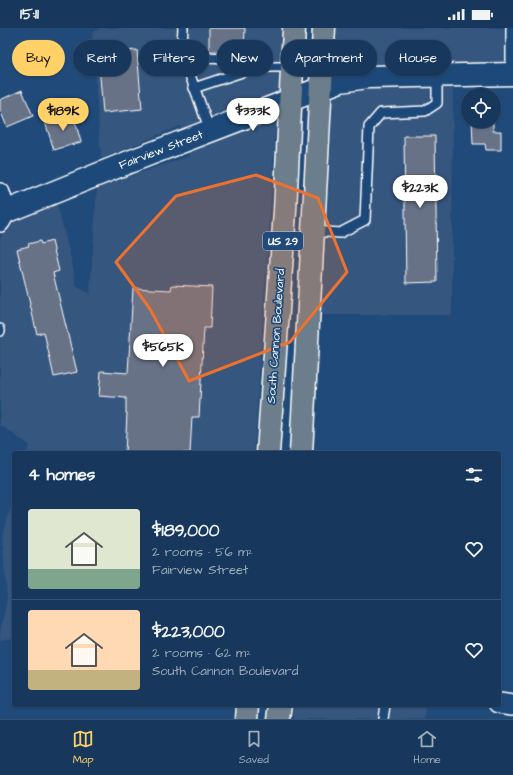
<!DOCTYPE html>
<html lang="en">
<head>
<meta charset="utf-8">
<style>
  body { margin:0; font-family:"Architects Daughter",sans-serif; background:#244365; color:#f1f3f6; height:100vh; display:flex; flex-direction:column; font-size:15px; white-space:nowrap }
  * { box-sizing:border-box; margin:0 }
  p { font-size:13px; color:#9eacbb }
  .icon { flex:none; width:22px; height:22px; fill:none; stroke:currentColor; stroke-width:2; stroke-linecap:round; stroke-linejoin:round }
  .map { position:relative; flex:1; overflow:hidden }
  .details { position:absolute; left:12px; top:423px; width:489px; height:256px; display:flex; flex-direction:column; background:#17385c; border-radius:4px; box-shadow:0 1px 3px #0004,0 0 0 1px #365272 }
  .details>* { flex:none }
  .top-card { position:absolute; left:12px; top:12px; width:489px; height:36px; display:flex; gap:8px }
  .controls { position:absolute; left:461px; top:60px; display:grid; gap:8px }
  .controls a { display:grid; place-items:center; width:40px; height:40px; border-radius:50%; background:#17385c; box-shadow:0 1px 3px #0004,0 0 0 1px #365272; font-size:20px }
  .price { position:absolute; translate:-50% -34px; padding:0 9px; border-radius:14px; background:#fff; color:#222; font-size:13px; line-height:26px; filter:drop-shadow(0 1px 2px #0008) }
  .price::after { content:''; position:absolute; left:50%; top:24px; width:12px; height:9px; margin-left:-6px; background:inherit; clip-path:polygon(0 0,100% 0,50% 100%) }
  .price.selected { background:#ffd166; color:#111 }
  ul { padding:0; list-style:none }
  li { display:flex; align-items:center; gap:12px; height:100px; padding:0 16px }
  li+li { border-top:1px solid #365272 }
  li span { display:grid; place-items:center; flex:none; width:112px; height:80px; border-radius:4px; color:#555 }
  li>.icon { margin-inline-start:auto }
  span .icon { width:48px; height:48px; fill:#fffc; stroke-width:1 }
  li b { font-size:17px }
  h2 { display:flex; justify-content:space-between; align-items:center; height:48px; padding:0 16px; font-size:17px }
  .chip { padding:0 14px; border-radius:18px; background:#17385c; box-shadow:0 1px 3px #0004,0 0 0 1px #365272; font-size:14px; line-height:36px }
  .chip.selected { background:#ffd166; color:#111 }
  .status { display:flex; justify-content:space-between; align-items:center; height:28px; padding:0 20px; background:#17385c; direction:ltr }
  .status svg { height:11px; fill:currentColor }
  .tab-bar { display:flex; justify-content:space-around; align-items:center; height:56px; border-top:1px solid #365272; background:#17385c; font-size:11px; color:#9eacbb }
  .tab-bar a { display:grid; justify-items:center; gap:2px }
  .tab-bar .selected { color:#ffd166 }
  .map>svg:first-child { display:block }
  .built { fill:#35567e }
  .building { fill:#677287; stroke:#fff }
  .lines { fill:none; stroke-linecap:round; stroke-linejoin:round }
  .lane-casing { stroke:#fff; stroke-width:12 }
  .street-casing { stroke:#fff; stroke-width:22 }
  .secondary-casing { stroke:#fff; stroke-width:25 }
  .primary-casing { stroke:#fff; stroke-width:25 }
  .lane { stroke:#1f4a7a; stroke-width:9 }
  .street { stroke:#1f4a7a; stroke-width:19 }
  .secondary { stroke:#1f4a7a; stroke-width:22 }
  .primary { stroke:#6c7d8c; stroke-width:22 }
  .marked { fill:#eb7230; fill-opacity:0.2; stroke:#eb7230; stroke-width:3; stroke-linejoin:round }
  .labels { text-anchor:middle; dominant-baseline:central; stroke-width:3.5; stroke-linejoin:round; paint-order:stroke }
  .shield { fill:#1f4a7a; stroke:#bcc9d7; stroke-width:1 }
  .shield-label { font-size:11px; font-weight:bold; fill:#fff }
  .street-label { font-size:12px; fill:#fff; stroke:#1f4a7a }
</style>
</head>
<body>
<div class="status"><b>15:11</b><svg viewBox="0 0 49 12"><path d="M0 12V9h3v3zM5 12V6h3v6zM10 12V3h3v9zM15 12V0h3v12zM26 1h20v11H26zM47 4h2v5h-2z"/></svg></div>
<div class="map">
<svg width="513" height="691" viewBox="0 0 513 691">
  <rect width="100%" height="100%" fill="#1f4a7a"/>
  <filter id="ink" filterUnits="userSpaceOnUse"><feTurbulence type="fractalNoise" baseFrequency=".025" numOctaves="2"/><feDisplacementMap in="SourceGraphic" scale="8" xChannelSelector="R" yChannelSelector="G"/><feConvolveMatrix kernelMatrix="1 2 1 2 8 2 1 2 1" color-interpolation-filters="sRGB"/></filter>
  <g filter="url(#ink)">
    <g class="built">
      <polygon points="100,0 281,0 278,61 254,425 27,425 29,417 0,397 0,210 8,194 57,176 74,243 76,258 90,266 97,159 190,128 180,98 101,131 92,5"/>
      <polygon points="336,0 513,0 513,33 453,36 452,287 321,287 329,160"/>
      <polygon points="14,469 14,610 0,612 0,604 7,571 2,508"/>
      <polygon points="294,677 427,677 425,691 294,691"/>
    </g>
    <g class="building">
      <polygon points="209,0 245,0 244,24 209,23"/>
      <polygon points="137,22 142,81 103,85 98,25"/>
      <polygon points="22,62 33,88 7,99 0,82 0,72"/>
      <polygon points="73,86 81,114 54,122 45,94"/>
      <polygon points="472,93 493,93 493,103 501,103 501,122 486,122 485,116 473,116"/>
      <polygon points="404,108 435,108 437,254 406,255"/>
      <polygon points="40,213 41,216 52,213 59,243 53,245 77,344 54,349 44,304 37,306 17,221 29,218 28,216"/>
      <polygon points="172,257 212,259 210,300 204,300 199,389 192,389 190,425 125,425 127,385 126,385 126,370 99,368 101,343 128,345 133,260 171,262"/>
    </g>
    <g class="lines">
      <g class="lane-casing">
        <g id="lane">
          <polyline points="183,0 182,15 186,36 210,103"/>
          <polyline points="184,29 248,32 257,39"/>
          <polyline points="511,46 511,0"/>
          <polyline points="194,60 257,39 292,39"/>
          <polyline points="313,203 340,205 365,192 369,99 381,85 425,83 437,75 437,48"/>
          <polyline points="0,301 0,303"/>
          <polyline points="383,691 385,677"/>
        </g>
      </g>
      <g class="street-casing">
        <g id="street">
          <polyline points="0,165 6,184 0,194"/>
          <polyline points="499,675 513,677"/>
        </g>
      </g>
      <g class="secondary-casing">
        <polyline id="secondary" points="0,186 129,134 340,53 368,49 513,46"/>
      </g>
      <g class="primary-casing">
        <g id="primary">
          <polyline points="268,425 285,183 294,0"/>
          <polyline points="301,425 324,0"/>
          <polyline points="247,691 248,677"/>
          <polyline points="279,691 281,677"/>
        </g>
      </g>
      <use href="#lane" class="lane"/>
      <use href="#street" class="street"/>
      <use href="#secondary" class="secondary"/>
      <use href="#primary" class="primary"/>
    </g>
  </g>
  <path class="marked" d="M 256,147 L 318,170 L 347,244 L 290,314 L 189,353 L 150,281 L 116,234 L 176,168 Z"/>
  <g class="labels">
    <rect class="shield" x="263" y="204" width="40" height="18" rx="3"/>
    <g class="shield-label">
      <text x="283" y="213">US 29</text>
    </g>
    <g class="street-label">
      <text transform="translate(161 122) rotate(-21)">Fairview Street</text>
      <text transform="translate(276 308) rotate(-86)">South Cannon Boulevard</text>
    </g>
  </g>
</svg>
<div class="controls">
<a><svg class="icon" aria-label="locate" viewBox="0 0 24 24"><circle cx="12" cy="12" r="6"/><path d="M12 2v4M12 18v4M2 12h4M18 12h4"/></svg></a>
</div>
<b class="price selected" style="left:63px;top:104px">$189K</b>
<b class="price" style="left:253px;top:104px">$333K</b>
<b class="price" style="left:420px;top:181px">$223K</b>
<b class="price" style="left:163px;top:340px">$565K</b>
<div class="top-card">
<a class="chip selected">Buy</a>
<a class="chip">Rent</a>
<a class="chip">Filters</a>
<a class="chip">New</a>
<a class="chip">Apartment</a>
<a class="chip">House</a>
</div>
<section class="details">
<h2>4 homes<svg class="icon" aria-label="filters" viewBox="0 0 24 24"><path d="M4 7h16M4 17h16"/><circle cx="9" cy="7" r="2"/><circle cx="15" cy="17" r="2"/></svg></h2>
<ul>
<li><span style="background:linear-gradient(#dfe7d0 75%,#7fa58c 0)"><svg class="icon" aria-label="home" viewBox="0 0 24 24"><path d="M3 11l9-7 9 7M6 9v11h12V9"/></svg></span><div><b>$189,000</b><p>2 rooms · 56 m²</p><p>Fairview Street</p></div><svg class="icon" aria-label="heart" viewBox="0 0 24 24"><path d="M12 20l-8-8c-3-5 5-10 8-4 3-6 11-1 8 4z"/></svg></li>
<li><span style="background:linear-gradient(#ffd9b3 75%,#c2b280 0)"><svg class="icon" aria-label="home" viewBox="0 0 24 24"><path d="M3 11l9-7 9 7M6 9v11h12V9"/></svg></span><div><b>$223,000</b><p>2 rooms · 62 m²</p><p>South Cannon Boulevard</p></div><svg class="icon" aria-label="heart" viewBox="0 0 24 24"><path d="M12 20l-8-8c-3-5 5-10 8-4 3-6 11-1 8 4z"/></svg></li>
</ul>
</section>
</div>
<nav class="tab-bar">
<a class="selected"><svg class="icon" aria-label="map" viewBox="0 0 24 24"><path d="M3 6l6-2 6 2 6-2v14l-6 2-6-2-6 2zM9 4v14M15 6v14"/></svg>Map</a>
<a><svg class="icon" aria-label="saved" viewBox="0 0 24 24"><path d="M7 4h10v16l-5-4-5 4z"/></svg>Saved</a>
<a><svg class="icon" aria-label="home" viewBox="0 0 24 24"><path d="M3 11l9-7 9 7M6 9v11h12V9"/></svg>Home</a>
</nav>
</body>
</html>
